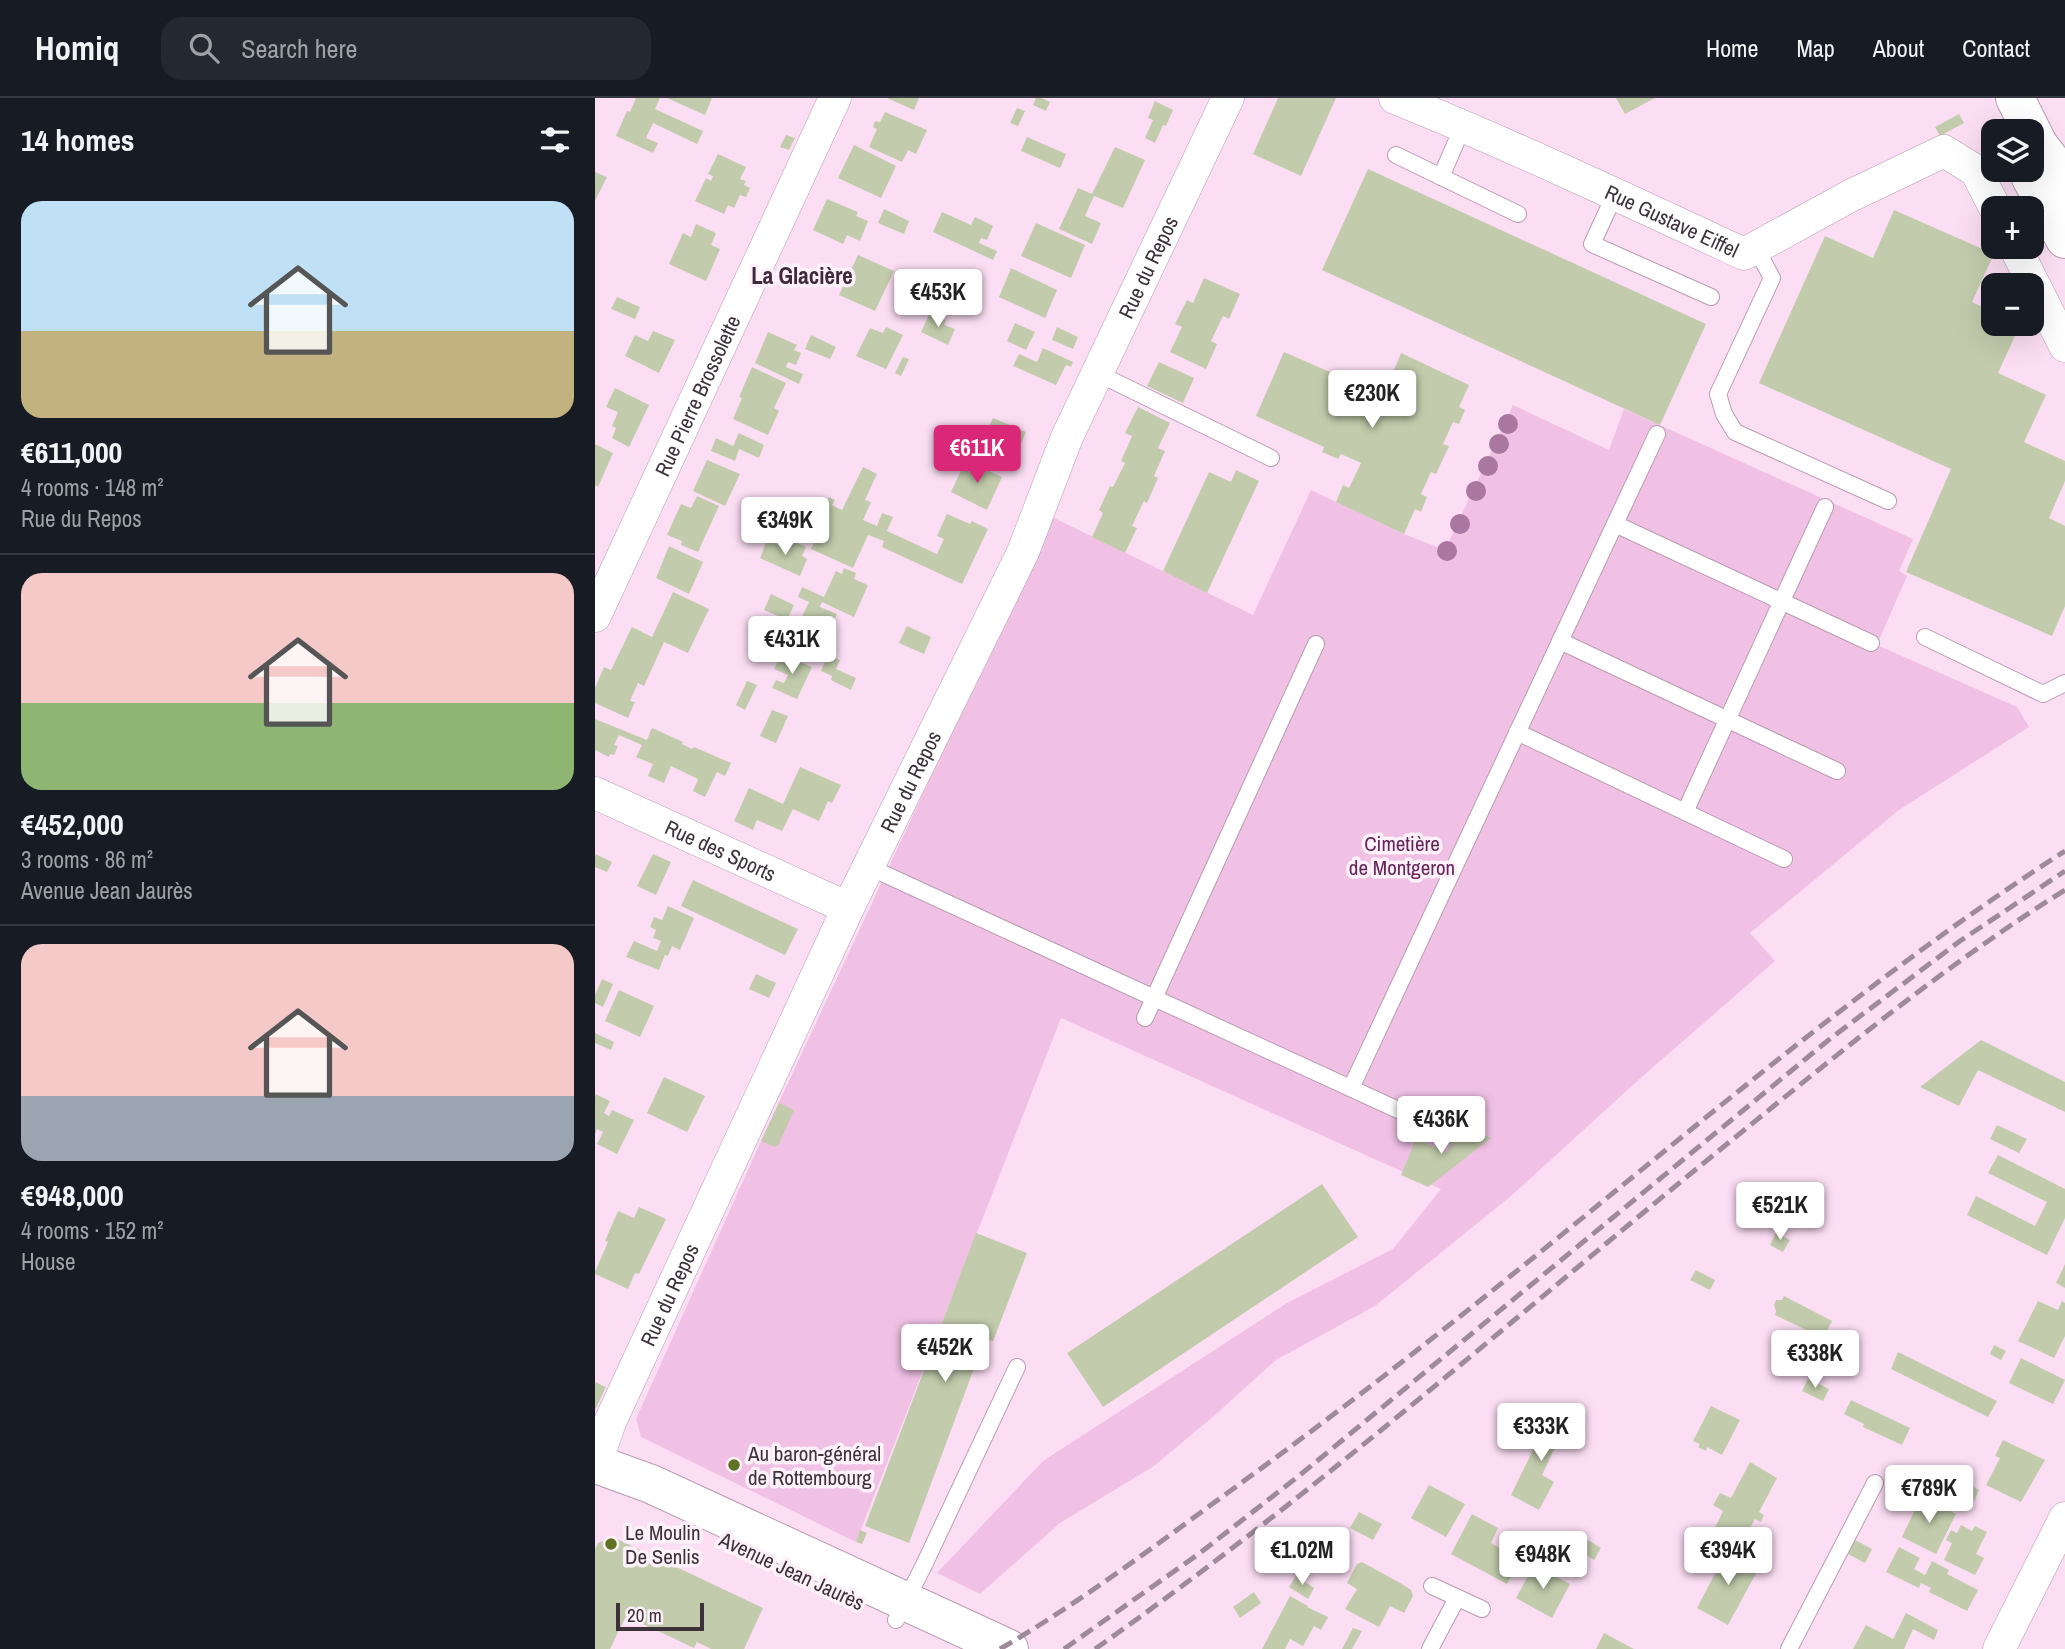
<!DOCTYPE html>
<html lang="en">
<head>
<meta charset="utf-8">
<style>
  body { margin:0; font-family:"Archivo Narrow",sans-serif; background:#242831; color:#f1f3f6; height:100vh; display:flex; flex-direction:column; font-size:26px; white-space:nowrap }
  * { box-sizing:border-box; margin:0 }
  p { font-size:23px; color:#9ea1a6 }
  .icon { flex:none; width:38px; height:38px; fill:none; stroke:currentColor; stroke-width:2; stroke-linecap:round; stroke-linejoin:round }
  .map { position:relative; flex:1; overflow:hidden }
  .drawer { display:flex; flex-direction:column; background:#171b24; width:595px }
  .drawer>* { flex:none }
  .buttons { position:absolute; left:1386px; top:21px; display:grid; gap:14px }
  .buttons a { display:grid; place-items:center; width:63px; height:63px; border-radius:14px; background:#171b24; box-shadow:0 7px 28px #0002; font-size:35px }
  .scale { position:absolute; left:21px; bottom:18px; width:88px; box-sizing:border-box; padding-left:7px; border:4px solid #3d323a; border-top:0; font-size:19px; line-height:24px; white-space:nowrap; color:#3d323a; -webkit-text-stroke:5px #fef1fa; paint-order:stroke }
  .price { position:absolute; translate:-50% -60px; padding:0 16px; border-radius:7px; background:#fff; color:#222; font-size:23px; line-height:46px; filter:drop-shadow(0 2px 4px #0008) }
  .price::after { content:''; position:absolute; left:50%; top:42px; width:21px; height:16px; margin-left:-10px; background:inherit; clip-path:polygon(0 0,100% 0,50% 100%) }
  .price.selected { background:#db2777; color:#fff }
  ul { padding:0; list-style:none }
  li { display:grid; align-content:center; gap:14px; height:371px; padding:0 21px }
  li+li { border-top:2px solid #363941 }
  li span { display:grid; place-items:center; height:217px; border-radius:21px; color:#555 }
  li>.icon { margin-inline-start:auto }
  span .icon { width:126px; height:126px; fill:#fffc; stroke-width:1 }
  li b { font-size:30px }
  h2 { display:flex; justify-content:space-between; align-items:center; height:84px; padding:0 21px; font-size:30px }
  header { display:flex; align-items:center; gap:42px; box-sizing:border-box; height:98px; padding:0 35px; background:#171b24; border-bottom:2px solid #363941 }
  header strong { font-size:33px }
  nav { display:flex; gap:38px; margin-inline-start:auto; font-size:24px }
  .search { width:490px; height:63px; background:#242831; display:flex; align-items:center; gap:18px; box-sizing:border-box; padding:0 24px; border-radius:21px; color:#9ea1a6; font-size:26px }
  main { display:flex; flex:1; min-height:0 }
  .map>svg:first-child { display:block }
  .green { fill:#f0c1e5 }
  .building { fill:#c2ccac }
  .lines { fill:none; stroke-linecap:round; stroke-linejoin:round }
  .lane-casing { stroke:#b89cb1; stroke-width:18 }
  .street-casing { stroke:#b89cb1; stroke-width:33 }
  .secondary-casing { stroke:#b89cb1; stroke-width:40 }
  .primary-casing { stroke:#b89cb1; stroke-width:40 }
  .lane { stroke:#fff; stroke-width:16 }
  .street { stroke:#fff; stroke-width:32 }
  .secondary { stroke:#fff; stroke-width:38 }
  .primary { stroke:#fff; stroke-width:38 }
  .rail { stroke:#9f8a9a; stroke-width:5; stroke-dasharray:14 7; stroke-linecap:butt }
  .tree { fill:#aa77a0 }
  .poi-dot { fill:#607322; stroke:#fef1fa; stroke-width:2.5 }
  .labels { text-anchor:middle; dominant-baseline:central; stroke-width:7; stroke-linejoin:round; paint-order:stroke }
  .street-label { font-size:21px; fill:#3d323a; stroke:#fef1fa }
  .park-label { font-size:21px; fill:#66235b; stroke:#fef1fa }
  .poi-label { font-size:21px; fill:#3d323a; stroke:#fef1fa; text-anchor:start }
  .neighbourhood-label { font-size:23px; font-weight:bold; fill:#3f293a; stroke:#fef1fa }
</style>
</head>
<body>
<header>
<strong>Homiq</strong>
<div class="search"><svg class="icon" aria-label="search" viewBox="0 0 24 24"><circle cx="10" cy="10" r="6"/><path d="M15 15l6 6"/></svg>Search here</div>
<nav><a>Home</a><a>Map</a><a>About</a><a>Contact</a></nav>
</header>
<main>
<section class="drawer">
<h2>14 homes<svg class="icon" aria-label="filters" viewBox="0 0 24 24"><path d="M4 7h16M4 17h16"/><circle cx="9" cy="7" r="2"/><circle cx="15" cy="17" r="2"/></svg></h2>
<ul>
<li><span style="background:linear-gradient(#bfe0f5 60%,#c2b280 0)"><svg class="icon" aria-label="home" viewBox="0 0 24 24"><path d="M3 11l9-7 9 7M6 9v11h12V9"/></svg></span><div><b>€611,000</b><p>4 rooms · 148 m²</p><p>Rue du Repos</p></div></li>
<li><span style="background:linear-gradient(#f6c9c9 60%,#8fb573 0)"><svg class="icon" aria-label="home" viewBox="0 0 24 24"><path d="M3 11l9-7 9 7M6 9v11h12V9"/></svg></span><div><b>€452,000</b><p>3 rooms · 86 m²</p><p>Avenue Jean Jaurès</p></div></li>
<li><span style="background:linear-gradient(#f6c9c9 70%,#9aa5b1 0)"><svg class="icon" aria-label="home" viewBox="0 0 24 24"><path d="M3 11l9-7 9 7M6 9v11h12V9"/></svg></span><div><b>€948,000</b><p>4 rooms · 152 m²</p><p>House</p></div></li>
</ul>
</section>
<div class="map">
<svg width="1470" height="1551" viewBox="0 0 1470 1551">
  <rect width="100%" height="100%" fill="#fcdef4"/>
  <polygon class="green" points="918,307 1014,352 1029,311 1318,441 1304,473 1312,478 1282,547 1422,609 1434,629 1304,712 1155,835 1180,863 1049,977 916,1098 780,1208 681,1262 620,1317 559,1368 465,1425 385,1496 342,1475 448,1363 692,1205 798,1151 846,1091 466,920 261,1444 46,1339 41,1321 166,1043 457,419 658,517 716,392 809,436 850,452"/>
  <g class="building">
    <polygon points="41,0 65,0 60,11 108,33 102,46 58,25 51,40 63,45 58,55 21,38 32,13 35,14"/>
    <polygon points="72,0 117,0 110,17"/>
    <polygon points="292,0 324,0 319,12"/>
    <polygon points="441,0 447,0 455,4 451,13 438,7"/>
    <polygon points="683,0 741,0 706,78 658,56"/>
    <polygon points="1021,0 1060,0 1030,16"/>
    <polygon points="560,3 578,12 571,28 568,27 560,45 550,40 558,22 553,20"/>
    <polygon points="422,10 430,13 423,28 415,25"/>
    <polygon points="290,14 332,32 321,56 313,52 307,64 274,49 282,31 278,29 280,23 285,24"/>
    <polygon points="1364,16 1369,25 1345,38 1340,29"/>
    <polygon points="191,37 200,40 194,52 185,49"/>
    <polygon points="432,39 471,56 465,70 426,53"/>
    <polygon points="259,47 301,68 286,100 243,80"/>
    <polygon points="520,49 550,62 528,110 499,98 490,118 506,125 497,146 464,131 483,90 497,96"/>
    <polygon points="123,56 151,69 145,81 151,83 149,87 155,90 151,99 145,97 139,110 133,107 129,116 100,103 111,80 116,83 118,78 113,76"/>
    <polygon points="773,71 1111,226 1065,327 727,172"/>
    <polygon points="0,74 12,79 0,103"/>
    <polygon points="232,101 263,114 261,118 273,123 265,143 252,137 248,146 218,132"/>
    <polygon points="289,111 314,123 309,136 283,125"/>
    <polygon points="1299,112 1399,156 1377,204 1398,214 1398,226 1425,227 1403,275 1451,297 1429,344 1470,363 1470,383 1454,420 1470,428 1470,508 1457,538 1311,474 1356,371 1164,285 1230,138 1278,160"/>
    <polygon points="347,114 376,127 380,119 398,128 392,142 386,140 384,145 402,153 398,162 338,134"/>
    <polygon points="441,125 490,147 476,180 426,158"/>
    <polygon points="101,126 121,135 116,147 125,151 111,183 74,166 88,135 96,139"/>
    <polygon points="263,157 299,173 280,213 244,197"/>
    <polygon points="416,170 462,192 450,220 404,199"/>
    <polygon points="609,180 645,196 634,221 628,218 616,243 622,246 611,271 575,254 587,229 580,226 592,202 598,205"/>
    <polygon points="22,199 45,209 40,221 16,211"/>
    <polygon points="335,215 351,222 349,227 360,231 353,247 326,234"/>
    <polygon points="420,225 440,234 431,252 412,243"/>
    <polygon points="291,229 308,237 291,271 261,258 275,230 288,235"/>
    <polygon points="462,229 483,239 478,251 457,242"/>
    <polygon points="58,233 80,242 64,275 30,258 40,237 53,243"/>
    <polygon points="173,234 202,247 199,252 206,255 201,267 193,264 191,269 208,276 204,286 160,265"/>
    <polygon points="216,237 241,249 235,261 210,251"/>
    <polygon points="448,250 478,264 476,269 471,267 461,287 418,268 424,256 442,264"/>
    <polygon points="689,254 758,284 760,278 776,285 774,292 794,300 805,275 799,272 806,255 874,287 864,309 870,312 864,326 858,324 848,346 854,348 841,376 836,374 826,396 832,399 826,414 820,411 809,436 741,404 748,387 754,390 766,365 746,356 743,361 727,354 729,349 661,318"/>
    <polygon points="308,259 314,261 306,278 300,275"/>
    <polygon points="564,264 599,280 588,305 552,288"/>
    <polygon points="157,269 191,285 179,310 184,313 173,337 138,321 147,300 144,299"/>
    <polygon points="20,290 54,307 34,349 17,340 21,330 17,328 23,314 11,309"/>
    <polygon points="543,309 575,325 563,350 570,353 559,378 563,380 552,405 549,403 537,428 542,430 530,455 497,439 508,415 504,412 515,388 518,389 530,365 526,363 537,338 530,335"/>
    <polygon points="398,320 431,334 417,366 400,358 398,362 384,356 385,352 383,351"/>
    <polygon points="144,335 169,347 164,360 144,351 140,363 116,353 121,340 138,348"/>
    <polygon points="0,346 18,355 3,389 0,387"/>
    <polygon points="112,362 145,376 130,408 98,393"/>
    <polygon points="371,362 407,379 392,412 356,394"/>
    <polygon points="268,369 282,376 270,402 276,404 268,422 282,428 287,415 298,419 292,433 342,456 349,441 342,438 352,416 375,426 377,423 393,431 367,486 287,449 289,443 273,437 258,470 216,451 226,429 221,428 234,399 240,402 237,407 247,412"/>
    <polygon points="641,372 664,383 612,495 568,473 614,374 636,384"/>
    <polygon points="102,398 124,408 103,454 86,447 87,443 72,437 86,406 96,410"/>
    <polygon points="172,442 194,451 198,443 211,449 207,458 212,461 205,478 165,460"/>
    <polygon points="74,448 108,464 94,496 61,480"/>
    <polygon points="249,470 261,475 259,481 273,487 259,519 227,504 225,509 242,516 227,547 226,546 224,550 219,548 214,558 202,552 208,537 200,534 214,504 203,499 207,489 229,499 241,473 247,476"/>
    <polygon points="78,494 114,511 93,555 69,544 49,588 43,585 35,603 40,604 33,620 0,605 0,590 9,569 16,572 37,529 57,539"/>
    <polygon points="176,496 199,507 192,522 169,512"/>
    <polygon points="312,528 336,539 329,556 304,545"/>
    <polygon points="185,536 200,542 197,550 182,543"/>
    <polygon points="186,556 217,569 202,601 177,590 181,582 189,585 193,577 179,571"/>
    <polygon points="233,557 245,562 241,571 261,580 256,592 236,582 237,578 226,573"/>
    <polygon points="152,583 162,587 150,612 141,607"/>
    <polygon points="177,612 193,618 181,645 165,638"/>
    <polygon points="0,621 52,642 57,630 88,644 87,646 97,651 99,649 136,665 130,678 122,674 110,699 98,693 103,681 76,668 69,685 53,678 58,666 41,659 47,647 24,637 19,647 23,648 19,657 15,656 14,659 0,652"/>
    <polygon points="205,669 246,687 237,705 233,703 224,723 198,711 187,733 162,722 158,732 139,723 154,690 188,706"/>
    <polygon points="0,756 17,764 12,774 0,769"/>
    <polygon points="58,756 76,764 61,797 42,788"/>
    <polygon points="98,782 203,831 190,857 86,808"/>
    <polygon points="73,808 99,820 85,852 77,848 73,858 70,857 64,872 31,859 39,843 62,853 66,843 58,840 61,832 55,829 59,819 67,822"/>
    <polygon points="161,876 181,885 174,900 154,891"/>
    <polygon points="7,881 18,886 8,909 0,905 0,897"/>
    <polygon points="24,892 59,908 45,939 10,923"/>
    <polygon points="0,935 19,944 16,952 0,945"/>
    <polygon points="1386,942 1470,984 1470,1014 1383,972 1364,1008 1325,989"/>
    <polygon points="69,979 110,998 92,1034 52,1015"/>
    <polygon points="0,996 15,1003 9,1015 14,1018 17,1012 39,1022 22,1056 2,1046 8,1034 2,1031 0,1036"/>
    <polygon points="184,1005 199,1012 184,1046 180,1049 166,1043"/>
    <polygon points="865,1026 896,1040 833,1089 806,1077 821,1041 852,1054"/>
    <polygon points="1402,1027 1432,1041 1424,1055 1395,1041"/>
    <polygon points="1403,1057 1470,1091 1470,1120 1452,1157 1372,1117 1381,1098 1440,1128 1452,1104 1393,1075"/>
    <polygon points="727,1086 763,1139 508,1309 472,1255"/>
    <polygon points="44,1109 71,1121 44,1176 40,1175 33,1191 0,1176 0,1174 13,1144 10,1143 23,1113 39,1120"/>
    <polygon points="1187,1118 1195,1122 1187,1135 1179,1131"/>
    <polygon points="381,1135 432,1155 398,1243 390,1241 314,1445 270,1428"/>
    <polygon points="1181,1135 1195,1142 1188,1154 1175,1147"/>
    <polygon points="1470,1166 1470,1190 1461,1185"/>
    <polygon points="1101,1172 1120,1182 1115,1192 1095,1182"/>
    <polygon points="1189,1198 1237,1223 1228,1240 1180,1217 1181,1213 1179,1207 1181,1202 1187,1202"/>
    <polygon points="1443,1203 1463,1212 1467,1203 1470,1205 1470,1238 1459,1260 1423,1243"/>
    <polygon points="1399,1247 1411,1253 1406,1262 1395,1256"/>
    <polygon points="1303,1254 1402,1303 1393,1319 1296,1271"/>
    <polygon points="1426,1260 1470,1282 1458,1306 1414,1285"/>
    <polygon points="1213,1281 1234,1291 1228,1303 1207,1293"/>
    <polygon points="0,1284 11,1289 0,1312"/>
    <polygon points="1256,1302 1315,1330 1307,1347 1268,1329 1269,1326 1249,1316"/>
    <polygon points="1116,1308 1145,1322 1127,1357 1112,1349 1111,1353 1103,1349 1105,1346 1098,1343"/>
    <polygon points="959,1309 975,1318 947,1377 959,1384 944,1412 916,1397"/>
    <polygon points="1408,1342 1450,1362 1426,1404 1391,1387 1405,1360 1400,1358"/>
    <polygon points="1155,1364 1182,1380 1164,1414 1169,1417 1166,1424 1160,1421 1146,1447 1119,1432 1128,1413 1118,1407 1125,1395 1136,1400"/>
    <polygon points="834,1387 870,1406 851,1439 816,1420"/>
    <polygon points="1375,1387 1384,1392 1378,1405 1369,1400"/>
    <polygon points="1326,1399 1361,1416 1341,1456 1307,1439"/>
    <polygon points="764,1414 787,1426 778,1442 755,1430"/>
    <polygon points="877,1416 903,1430 896,1445 913,1455 914,1453 926,1459 912,1486 856,1456"/>
    <polygon points="1366,1427 1377,1433 1380,1428 1392,1434 1381,1456 1389,1460 1380,1477 1349,1462 1357,1445 1351,1442 1356,1432 1362,1435"/>
    <polygon points="265,1432 272,1435 267,1446 261,1444"/>
    <polygon points="18,1439 168,1510 149,1551 116,1551 102,1544 99,1550 31,1518 15,1551 0,1551 0,1451 3,1445"/>
    <polygon points="993,1442 1006,1450 999,1462 986,1454"/>
    <polygon points="1260,1442 1277,1451 1270,1465 1253,1456"/>
    <polygon points="1304,1449 1325,1460 1319,1471 1330,1477 1337,1463 1354,1472 1352,1476 1383,1492 1372,1513 1334,1494 1336,1490 1326,1485 1324,1490 1291,1474"/>
    <polygon points="1133,1451 1165,1468 1133,1527 1102,1510"/>
    <polygon points="767,1464 807,1486 816,1492 818,1498 809,1515 795,1508 784,1529 750,1511 762,1491 752,1485 762,1466"/>
    <polygon points="939,1467 975,1486 957,1520 921,1500"/>
    <polygon points="701,1478 719,1490 713,1501 694,1489"/>
    <polygon points="659,1494 666,1505 645,1520 638,1509"/>
    <polygon points="695,1498 713,1508 712,1509 733,1519 726,1532 719,1528 708,1548 695,1541 690,1551 667,1551"/>
    <polygon points="1311,1515 1343,1532 1339,1542 1318,1531 1309,1551 1258,1551 1271,1527 1298,1541"/>
    <polygon points="758,1530 767,1533 757,1551 747,1551"/>
    <polygon points="1009,1535 1039,1551 1001,1551"/>
  </g>
  <g class="lines">
    <g class="lane-casing">
      <g id="lane">
        <polyline points="801,57 923,116"/>
        <polyline points="846,79 868,28"/>
        <polyline points="1020,96 997,146 1116,199"/>
        <polyline points="1161,150 1177,180 1123,296 1129,316 1140,334 1293,403"/>
        <polyline points="502,275 676,360"/>
        <polyline points="1020,426 1276,545"/>
        <polyline points="1330,539 1448,596 1470,585"/>
        <polyline points="965,543 1242,673"/>
        <polyline points="922,634 1189,761"/>
        <polyline points="1090,714 1230,409"/>
        <polyline points="274,769 851,1034"/>
        <polyline points="550,920 721,546"/>
        <polyline points="756,990 1062,336"/>
        <polyline points="837,1488 887,1511"/>
        <polyline points="301,1522 329,1467 422,1269"/>
        <polyline points="835,1551 862,1500"/>
        <polyline points="1194,1551 1280,1385"/>
      </g>
    </g>
    <g class="street-casing">
      <g id="street">
        <path id="s1" d="M 800,0 C 918,48 1033,102 1149,156 L 1255,98 L 1349,53 L 1381,73 L 1400,110"/>
        <polyline points="1420,149 1470,248"/>
        <path id="s2" d="M 0,518 L 240,0"/>
        <path id="s3" d="M 0,695 L 253,810"/>
        <path id="s4" d="M 0,1368 L 15,1324 L 253,810 L 428,454 L 472,339 L 633,0"/>
        <polyline points="1404,1551 1470,1420"/>
      </g>
    </g>
    <g class="secondary-casing">
      <g id="secondary">
        <polyline points="1420,0 1470,100"/>
        <polyline points="1436,80 1470,141"/>
        <polyline points="1,1366 56,1386 414,1551"/>
      </g>
    </g>
    <g class="primary-casing">
      <polyline id="primary" points="1445,49 1470,81"/>
    </g>
    <use href="#lane" class="lane"/>
    <use href="#street" class="street"/>
    <use href="#secondary" class="secondary"/>
    <use href="#primary" class="primary"/>
    <g class="rail">
      <path d="M 405,1551 C 484,1505 557,1450 631,1396 C 729,1325 824,1252 918,1176 C 1099,1031 1274,879 1470,753"/>
      <polyline points="469,1551 605,1455 705,1377 1236,940 1365,843 1470,773"/>
      <path d="M 500,1551 C 728,1391 936,1204 1153,1029 C 1255,946 1358,862 1470,792"/>
    </g>
  </g>
  <g class="tree">
    <circle cx="913" cy="326" r="10"/>
    <circle cx="904" cy="346" r="10"/>
    <circle cx="893" cy="368" r="10"/>
    <circle cx="881" cy="393" r="10"/>
    <circle cx="865" cy="426" r="10"/>
    <circle cx="852" cy="453" r="10"/>
  </g>
  <g class="poi-dot">
    <circle cx="139" cy="1367" r="7"/>
    <circle cx="16" cy="1446" r="7"/>
  </g>
  <g class="labels">
    <g class="street-label">
      <text stroke="none"><textPath href="#s1" startOffset="303">Rue Gustave Eiffel</textPath></text>
      <text stroke="none"><textPath href="#s4" startOffset="1321">Rue du Repos</textPath></text>
      <text stroke="none"><textPath href="#s2" startOffset="243">Rue Pierre Brossolette</textPath></text>
      <text stroke="none"><textPath href="#s4" startOffset="754">Rue du Repos</textPath></text>
      <text stroke="none"><textPath href="#s3" startOffset="138">Rue des Sports</textPath></text>
      <text stroke="none"><textPath href="#s4" startOffset="187">Rue du Repos</textPath></text>
      <text transform="translate(197 1473) rotate(25)">Avenue Jean Jaurès</text>
    </g>
    <g class="park-label">
      <text x="807" y="745">Cimetière<tspan x="807" dy="24">de Montgeron</tspan></text>
    </g>
    <g class="poi-label">
      <text x="153" y="1355">Au baron-général<tspan x="153" dy="24">de Rottembourg</tspan></text>
      <text x="30" y="1434">Le Moulin<tspan x="30" dy="24">De Senlis</tspan></text>
    </g>
    <g class="neighbourhood-label">
      <text x="207" y="177">La Glacière</text>
    </g>
  </g>
</svg>
<div class="buttons">
<a><svg class="icon" aria-label="layers" viewBox="0 0 24 24"><path d="M12 4l9 5-9 5-9-5zM3 14l9 5 9-5"/></svg></a>
<a>+</a>
<a>−</a>
</div>
<div class="scale">20 m</div>
<b class="price" style="left:343px;top:231px">€453K</b>
<b class="price" style="left:777px;top:332px">€230K</b>
<b class="price selected" style="left:382px;top:387px">€611K</b>
<b class="price" style="left:190px;top:459px">€349K</b>
<b class="price" style="left:197px;top:578px">€431K</b>
<b class="price" style="left:846px;top:1058px">€436K</b>
<b class="price" style="left:1185px;top:1144px">€521K</b>
<b class="price" style="left:350px;top:1286px">€452K</b>
<b class="price" style="left:1220px;top:1292px">€338K</b>
<b class="price" style="left:946px;top:1365px">€333K</b>
<b class="price" style="left:1334px;top:1427px">€789K</b>
<b class="price" style="left:707px;top:1489px">€1.02M</b>
<b class="price" style="left:1133px;top:1489px">€394K</b>
<b class="price" style="left:948px;top:1493px">€948K</b>
</div>
</main>
</body>
</html>
